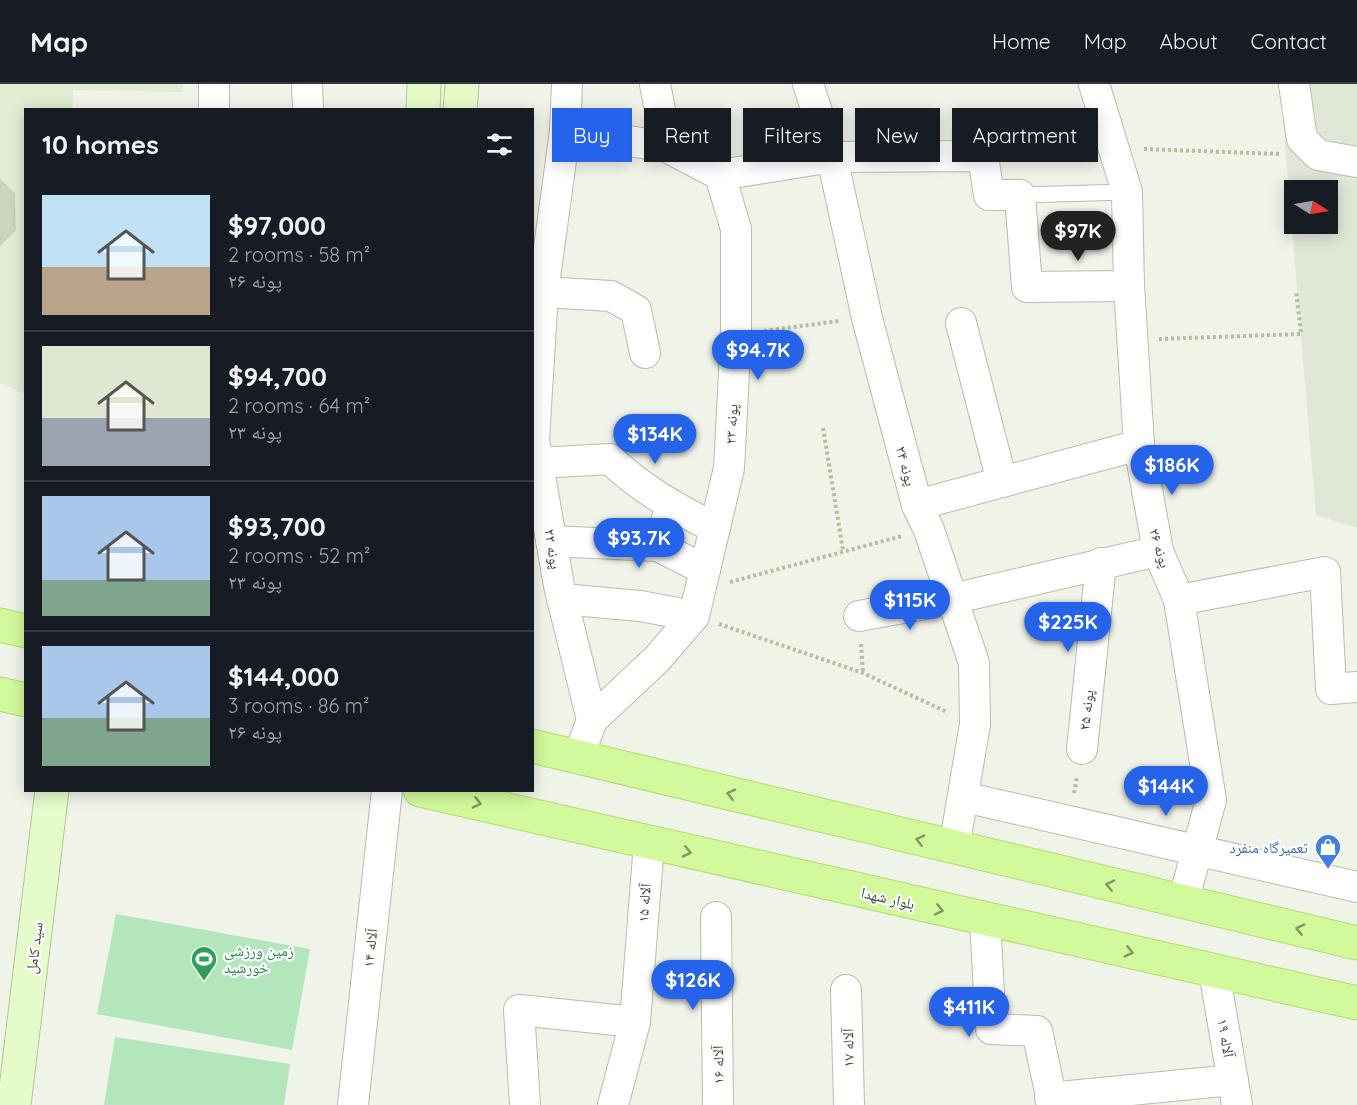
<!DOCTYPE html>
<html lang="en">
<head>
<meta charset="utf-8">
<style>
  body { margin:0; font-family:Quicksand,"Noto Naskh Arabic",sans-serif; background:#20242c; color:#f1f3f6; height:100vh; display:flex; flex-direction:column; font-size:22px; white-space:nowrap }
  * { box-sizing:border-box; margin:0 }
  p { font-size:20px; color:#9ea1a6 }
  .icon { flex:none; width:33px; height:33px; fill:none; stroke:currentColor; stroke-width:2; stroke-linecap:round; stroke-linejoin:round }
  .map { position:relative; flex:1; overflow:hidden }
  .side { position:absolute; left:24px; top:24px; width:510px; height:684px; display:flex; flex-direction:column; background:#171b24; border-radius:0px; box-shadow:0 3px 15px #0003 }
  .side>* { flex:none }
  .top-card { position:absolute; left:552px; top:24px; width:570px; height:54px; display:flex; gap:12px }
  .needle { width:39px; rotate:101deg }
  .fabs { position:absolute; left:1284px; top:96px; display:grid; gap:12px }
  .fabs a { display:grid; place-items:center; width:54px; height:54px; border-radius:0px; background:#171b24; box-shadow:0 3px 15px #0003; font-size:30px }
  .price { position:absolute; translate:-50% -51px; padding:0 14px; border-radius:21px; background:#2563eb; color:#fff; font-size:20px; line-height:39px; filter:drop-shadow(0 2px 3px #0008) }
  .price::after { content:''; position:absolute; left:50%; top:36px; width:18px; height:14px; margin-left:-9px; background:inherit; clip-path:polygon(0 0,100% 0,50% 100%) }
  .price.current { background:#222; color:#fff }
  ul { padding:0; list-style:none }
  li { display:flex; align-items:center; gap:18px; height:150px; padding:0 18px }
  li+li { border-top:2px solid #363941 }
  li span { display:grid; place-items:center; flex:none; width:168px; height:120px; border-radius:0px; color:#555 }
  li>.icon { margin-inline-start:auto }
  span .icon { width:72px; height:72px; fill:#fffc; stroke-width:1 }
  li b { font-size:26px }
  h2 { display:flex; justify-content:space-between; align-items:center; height:72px; padding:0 18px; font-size:26px }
  .tag { padding:0 21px; border-radius:0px; background:#171b24; box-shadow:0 3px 15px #0003; font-size:21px; line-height:54px }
  .tag.current { background:#2563eb; color:#fff }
  header { display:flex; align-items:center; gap:36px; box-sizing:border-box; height:84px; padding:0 30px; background:#171b24; border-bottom:2px solid #363941 }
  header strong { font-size:28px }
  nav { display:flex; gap:33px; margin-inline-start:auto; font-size:21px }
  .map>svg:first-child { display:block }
  .residential { fill:#e1e7d7; fill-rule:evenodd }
  .education { fill:#e1ecd3 }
  .green { fill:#b3e6bb }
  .building { fill:#ced5be; stroke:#c6cfb2; stroke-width:1.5 }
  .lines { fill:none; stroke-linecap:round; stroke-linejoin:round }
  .lane-casing { stroke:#b8beab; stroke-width:17 }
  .street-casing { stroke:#b8beab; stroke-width:32 }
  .secondary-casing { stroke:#b1c894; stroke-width:35 }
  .primary-casing { stroke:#b0de6b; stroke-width:35 }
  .path { stroke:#b4c09d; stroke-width:4; stroke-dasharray:3 3; stroke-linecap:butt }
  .lane { stroke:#fff; stroke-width:15 }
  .street { stroke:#fff; stroke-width:30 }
  .secondary { stroke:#e5fcca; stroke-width:33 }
  .primary { stroke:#d2f99b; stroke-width:33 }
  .oneway { stroke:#839764 }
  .labels { text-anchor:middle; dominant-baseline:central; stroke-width:4.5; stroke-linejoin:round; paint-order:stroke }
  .street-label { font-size:15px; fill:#424737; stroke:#fff }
  .shop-label { font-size:15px; fill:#366cbe; stroke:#fff; text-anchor:end }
  .leisure-label { font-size:15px; fill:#27864d; stroke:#fff; text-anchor:start }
</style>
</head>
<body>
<header>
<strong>Map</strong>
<nav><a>Home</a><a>Map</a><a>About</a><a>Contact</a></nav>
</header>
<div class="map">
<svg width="1357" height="1021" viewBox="0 0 1357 1021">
  <rect width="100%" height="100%" fill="#eff3e8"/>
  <path class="residential" d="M 1280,0 L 1357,0 L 1357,444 L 1316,431 ZM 1294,106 L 1328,106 L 1328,140 L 1294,140 Z"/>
  <polygon class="education" points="0,0 183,0 183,8 73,6 73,25 26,26 25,310 0,299"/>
  <g class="green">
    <polygon points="116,830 310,865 292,966 97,930"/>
    <polygon points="115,953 290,980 284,1021 104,1021"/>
  </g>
  <polygon class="building" points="0,96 14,110 15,146 0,161"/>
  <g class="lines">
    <g class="lane-casing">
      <polyline id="lane" points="1020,111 1127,108"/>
    </g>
    <g class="street-casing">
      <g id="street">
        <polyline points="214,0 214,26"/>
        <polyline points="307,0 308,26"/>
        <polyline points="567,0 565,47 543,208 534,356 559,502 592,636 578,674"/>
        <polyline points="655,0 667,63"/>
        <polyline points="808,0 832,73 867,234 917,421 929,446 974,579 975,640 954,764"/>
        <polyline points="1094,0 1127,108 1129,202 1139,361 1158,467 1179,516 1211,716 1183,818"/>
        <polyline points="1294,0 1302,55 1318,71 1357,78"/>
        <polyline points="565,47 667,63 720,91 736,145 736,250 729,384 694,532 657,575 592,636"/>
        <polyline points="720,91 832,73 983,72 989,111 1020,111 1027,203 1129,202"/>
        <polyline points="543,208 611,212 636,226 645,269"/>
        <polyline points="961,239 1002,398"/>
        <path d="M 538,379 L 610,375 C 641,405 677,425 715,444"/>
        <polyline points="917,421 1139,361"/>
        <polyline points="551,457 658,462 671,422"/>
        <polyline points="658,462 705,486"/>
        <polyline points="562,515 640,522 694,532"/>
        <polyline points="1179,516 1325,488 1331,605 1357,603"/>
        <polyline points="859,532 952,515 1158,467"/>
        <polyline points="1082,665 1101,479"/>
        <polyline points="964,713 1357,803"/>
        <polyline points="716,833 718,1021"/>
        <polyline points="985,836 991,945 1037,947 1053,1021"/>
        <polyline points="1214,887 1237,1021"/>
        <polyline points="846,906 849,1021"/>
        <polyline points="1050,1014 1233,996"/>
        <polyline points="353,1021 387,706"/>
        <polyline points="525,1021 519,926 635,938"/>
        <polyline points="613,1021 635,938 649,759"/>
      </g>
    </g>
    <g class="secondary-casing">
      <g id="secondary">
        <polyline points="423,26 424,0"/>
        <polyline points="460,26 462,0"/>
        <polyline points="14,1021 52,706"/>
      </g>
    </g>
    <g class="primary-casing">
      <g id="primary">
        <polyline points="0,541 26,547"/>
        <polyline points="0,610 26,616"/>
        <polyline points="532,662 1357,859"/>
        <polyline points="420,706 1357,919"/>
      </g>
    </g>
    <g class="path">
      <polyline points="1144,65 1281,70"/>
      <polyline points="764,247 839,237"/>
      <polyline points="1159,255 1301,250 1296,207"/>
      <polyline points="823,344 843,466"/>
      <polyline points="730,498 902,452"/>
      <polyline points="719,540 863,589 947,628"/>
      <polyline points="861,560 863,589"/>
      <polyline points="1074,709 1077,693"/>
    </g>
    <use href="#lane" class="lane"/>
    <use href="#street" class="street"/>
    <use href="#secondary" class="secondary"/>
    <use href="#primary" class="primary"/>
  </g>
  <defs><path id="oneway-chevron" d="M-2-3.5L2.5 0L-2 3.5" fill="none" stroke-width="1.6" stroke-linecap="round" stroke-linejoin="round" transform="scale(1.5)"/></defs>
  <g class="oneway">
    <use href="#oneway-chevron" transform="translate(731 710) rotate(-166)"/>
    <use href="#oneway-chevron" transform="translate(477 719) rotate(13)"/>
    <use href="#oneway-chevron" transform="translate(920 756) rotate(-166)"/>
    <use href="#oneway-chevron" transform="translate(687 768) rotate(13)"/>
    <use href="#oneway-chevron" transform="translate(1110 801) rotate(-167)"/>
    <use href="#oneway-chevron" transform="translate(939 826) rotate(13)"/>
    <use href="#oneway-chevron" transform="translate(1300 845) rotate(-167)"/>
    <use href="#oneway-chevron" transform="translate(1129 868) rotate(13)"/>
  </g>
  <defs>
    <g id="shop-pin" transform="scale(1.35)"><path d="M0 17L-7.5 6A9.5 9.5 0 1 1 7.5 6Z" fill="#3f7fe0" stroke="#fff"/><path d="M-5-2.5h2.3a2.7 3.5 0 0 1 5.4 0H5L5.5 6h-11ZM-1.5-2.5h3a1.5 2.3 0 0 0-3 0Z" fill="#fff"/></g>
    <g id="stadium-pin" transform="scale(1.35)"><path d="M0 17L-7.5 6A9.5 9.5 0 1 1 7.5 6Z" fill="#2e9e5b" stroke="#fff"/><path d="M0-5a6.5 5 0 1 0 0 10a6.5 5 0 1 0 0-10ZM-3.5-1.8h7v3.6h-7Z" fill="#fff"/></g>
  </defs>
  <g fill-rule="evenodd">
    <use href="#shop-pin" x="1328" y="763"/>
    <use href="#stadium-pin" x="204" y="875"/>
  </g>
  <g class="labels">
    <g class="street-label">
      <text transform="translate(731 340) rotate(-87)">پونه ۲۳</text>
      <text transform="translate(906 382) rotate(75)">پونه ۲۴</text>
      <text transform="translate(1160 464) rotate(73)">پونه ۲۶</text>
      <text transform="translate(553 465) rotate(81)">پونه ۲۲</text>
      <text transform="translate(1086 626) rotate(-84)">پونه ۲۵</text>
      <text transform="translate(888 814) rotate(13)">بلوار شهدا</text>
      <text transform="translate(644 819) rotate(-86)">آلاله ۱۵</text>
      <text transform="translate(34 864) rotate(-83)">سید کامل</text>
      <text transform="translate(370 864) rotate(-84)">آلاله ۱۴</text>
      <text transform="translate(1226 954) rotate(80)">آلاله ۱۹</text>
      <text transform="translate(848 964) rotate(-91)">آلاله ۱۷</text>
      <text transform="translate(718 981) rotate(-91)">آلاله ۱۶</text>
    </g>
    <g class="shop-label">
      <text x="1308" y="763">تعمیرگاه منفرد</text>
    </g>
    <g class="leisure-label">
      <text x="224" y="866">زمین ورزشی<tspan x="224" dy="17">خورشید</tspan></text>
    </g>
  </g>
</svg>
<div class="fabs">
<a><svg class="needle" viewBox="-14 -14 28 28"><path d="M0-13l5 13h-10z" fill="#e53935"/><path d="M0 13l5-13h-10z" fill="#9ea1a6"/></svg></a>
</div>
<b class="price current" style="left:1078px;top:178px">$97K</b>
<b class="price" style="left:758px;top:297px">$94.7K</b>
<b class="price" style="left:655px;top:381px">$134K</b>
<b class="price" style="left:1172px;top:412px">$186K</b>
<b class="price" style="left:639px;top:485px">$93.7K</b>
<b class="price" style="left:910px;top:547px">$115K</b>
<b class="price" style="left:1068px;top:569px">$225K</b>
<b class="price" style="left:1166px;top:733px">$144K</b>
<b class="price" style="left:693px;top:927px">$126K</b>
<b class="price" style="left:969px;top:954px">$411K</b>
<div class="top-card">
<a class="tag current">Buy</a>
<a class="tag">Rent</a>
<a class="tag">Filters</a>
<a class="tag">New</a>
<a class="tag">Apartment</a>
</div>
<section class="side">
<h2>10 homes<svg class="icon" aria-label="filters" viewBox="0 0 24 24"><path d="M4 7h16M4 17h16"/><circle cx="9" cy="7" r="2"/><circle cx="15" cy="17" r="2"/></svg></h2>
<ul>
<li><span style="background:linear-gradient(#bfe0f5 60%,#b9a48a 0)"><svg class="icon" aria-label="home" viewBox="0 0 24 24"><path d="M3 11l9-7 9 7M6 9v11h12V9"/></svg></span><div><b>$97,000</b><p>2 rooms · 58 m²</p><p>پونه ۲۶</p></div></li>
<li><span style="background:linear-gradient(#dfe7d0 60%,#9aa5b1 0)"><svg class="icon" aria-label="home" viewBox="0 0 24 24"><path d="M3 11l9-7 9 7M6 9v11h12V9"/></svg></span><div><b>$94,700</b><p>2 rooms · 64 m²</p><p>پونه ۲۳</p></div></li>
<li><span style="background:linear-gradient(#a9c7e8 70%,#7fa58c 0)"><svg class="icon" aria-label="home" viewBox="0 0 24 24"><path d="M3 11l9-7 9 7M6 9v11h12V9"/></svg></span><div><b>$93,700</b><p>2 rooms · 52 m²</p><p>پونه ۲۳</p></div></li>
<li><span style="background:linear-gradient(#a9c7e8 60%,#7fa58c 0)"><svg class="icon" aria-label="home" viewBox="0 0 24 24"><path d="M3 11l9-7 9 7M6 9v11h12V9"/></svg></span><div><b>$144,000</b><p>3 rooms · 86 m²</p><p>پونه ۲۶</p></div></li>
</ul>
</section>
</div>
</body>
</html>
